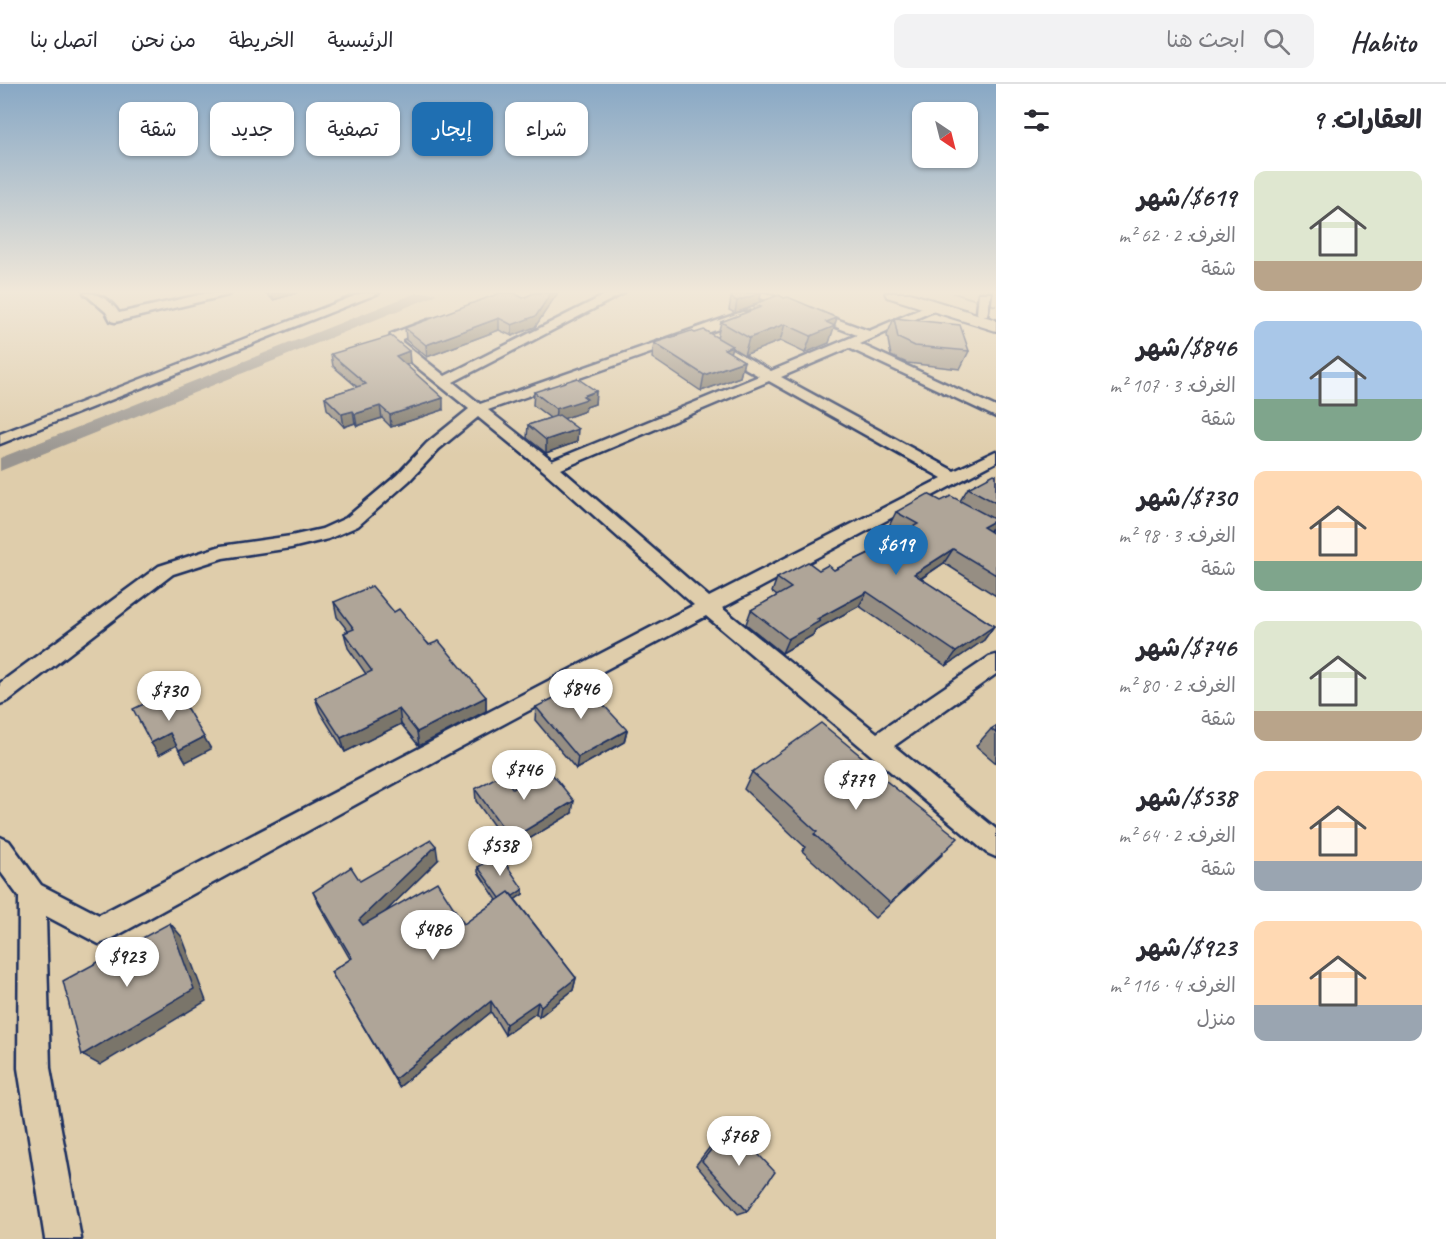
<!DOCTYPE html>
<html lang="ar">
<head>
<meta charset="utf-8">
<style>
  body { margin:0; font-family:Caveat,"Playpen Sans Arabic",sans-serif; background:#f2f2f3; color:#2b2b33; direction:rtl; height:100vh; display:flex; flex-direction:column; font-size:22px; white-space:nowrap }
  * { box-sizing:border-box; margin:0 }
  p { font-size:20px; color:#7c7c81 }
  .icon { flex:none; width:33px; height:33px; fill:none; stroke:currentColor; stroke-width:2; stroke-linecap:round; stroke-linejoin:round }
  .map { position:relative; flex:1; overflow:hidden; direction:ltr }
  .details { display:flex; flex-direction:column; background:#fff; width:450px }
  .details>* { flex:none }
  .guide { position:absolute; left:18px; top:18px; width:570px; height:54px; direction:rtl; display:flex; gap:12px }
  .needle { width:39px; rotate:145deg }
  .controls { position:absolute; left:912px; top:18px; display:grid; gap:12px }
  .controls a { display:grid; place-items:center; width:66px; height:66px; border-radius:12px; background:#fff; box-shadow:0 2px 4px #0004; font-size:30px }
  .price { position:absolute; translate:-50% -51px; padding:0 14px; border-radius:21px; background:#fff; color:#222; font-size:20px; line-height:39px; filter:drop-shadow(0 2px 3px #0008) }
  .price::after { content:''; position:absolute; left:50%; top:36px; width:18px; height:14px; margin-left:-9px; background:inherit; clip-path:polygon(0 0,100% 0,50% 100%) }
  .price.on { background:#1f6fb2; color:#fff }
  ul { padding:0; list-style:none }
  li { display:flex; align-items:center; gap:18px; height:150px; padding:0 24px }
  li span { display:grid; place-items:center; flex:none; width:168px; height:120px; border-radius:12px; color:#555 }
  li>.icon { margin-inline-start:auto }
  span .icon { width:72px; height:72px; fill:#fffc; stroke-width:1 }
  li b { font-size:26px }
  h2 { display:flex; justify-content:space-between; align-items:center; height:72px; padding:0 24px; font-size:26px }
  .pill { padding:0 21px; border-radius:12px; background:#fff; box-shadow:0 2px 4px #0004; font-size:21px; line-height:54px }
  .pill.on { background:#1f6fb2; color:#fff }
  header { display:flex; align-items:center; gap:36px; box-sizing:border-box; height:84px; padding:0 30px; background:#fff; border-bottom:2px solid #e1e1e2 }
  header strong { font-size:28px }
  nav { display:flex; gap:33px; margin-inline-start:auto; font-size:21px }
  .search { width:420px; height:54px; background:#f2f2f3; display:flex; align-items:center; gap:15px; box-sizing:border-box; padding:0 21px; border-radius:12px; color:#7c7c81; font-size:22px }
  main { display:flex; flex:1; min-height:0 }
  .map>svg:first-child { display:block }
  .lines { fill:none; stroke-linecap:round; stroke-linejoin:round }
  .stream { fill:#676c7c; fill-rule:evenodd }
  .canal { fill:#999590; fill-rule:evenodd }
  .street-casing { stroke:#1b2f5e; stroke-width:5 }
  .secondary-casing { stroke:#1b2f5e; stroke-width:4 }
  .street { fill:#dfcdab; fill-rule:evenodd }
  .secondary { fill:#dfcdab; fill-rule:evenodd }
  .wall { fill:#968e83; stroke:#1b2f5e; stroke-width:1.5 }
  .shaded-wall { fill:#7a746a; stroke:#1b2f5e; stroke-width:1.5 }
  .building { fill:#afa598; stroke:#1b2f5e; stroke-width:1.5 }
</style>
</head>
<body>
<header>
<strong>Habito</strong>
<div class="search"><svg class="icon" aria-label="search" viewBox="0 0 24 24"><circle cx="10" cy="10" r="6"/><path d="M15 15l6 6"/></svg>ابحث هنا</div>
<nav><a>الرئيسية</a><a>الخريطة</a><a>من نحن</a><a>اتصل بنا</a></nav>
</header>
<main>
<section class="details">
<h2>العقارات: 9<svg class="icon" aria-label="filters" viewBox="0 0 24 24"><path d="M4 7h16M4 17h16"/><circle cx="9" cy="7" r="2"/><circle cx="15" cy="17" r="2"/></svg></h2>
<ul>
<li><span style="background:linear-gradient(#dfe7d0 75%,#b9a48a 0)"><svg class="icon" aria-label="home" viewBox="0 0 24 24"><path d="M3 11l9-7 9 7M6 9v11h12V9"/></svg></span><div><b>$619/شهر</b><p>الغرف: 2 · 62 m²</p><p>شقة</p></div></li>
<li><span style="background:linear-gradient(#a9c7e8 65%,#7fa58c 0)"><svg class="icon" aria-label="home" viewBox="0 0 24 24"><path d="M3 11l9-7 9 7M6 9v11h12V9"/></svg></span><div><b>$846/شهر</b><p>الغرف: 3 · 107 m²</p><p>شقة</p></div></li>
<li><span style="background:linear-gradient(#ffd9b3 75%,#7fa58c 0)"><svg class="icon" aria-label="home" viewBox="0 0 24 24"><path d="M3 11l9-7 9 7M6 9v11h12V9"/></svg></span><div><b>$730/شهر</b><p>الغرف: 3 · 98 m²</p><p>شقة</p></div></li>
<li><span style="background:linear-gradient(#dfe7d0 75%,#b9a48a 0)"><svg class="icon" aria-label="home" viewBox="0 0 24 24"><path d="M3 11l9-7 9 7M6 9v11h12V9"/></svg></span><div><b>$746/شهر</b><p>الغرف: 2 · 80 m²</p><p>شقة</p></div></li>
<li><span style="background:linear-gradient(#ffd9b3 75%,#9aa5b1 0)"><svg class="icon" aria-label="home" viewBox="0 0 24 24"><path d="M3 11l9-7 9 7M6 9v11h12V9"/></svg></span><div><b>$538/شهر</b><p>الغرف: 2 · 64 m²</p><p>شقة</p></div></li>
<li><span style="background:linear-gradient(#ffd9b3 70%,#9aa5b1 0)"><svg class="icon" aria-label="home" viewBox="0 0 24 24"><path d="M3 11l9-7 9 7M6 9v11h12V9"/></svg></span><div><b>$923/شهر</b><p>الغرف: 4 · 116 m²</p><p>منزل</p></div></li>
</ul>
</section>
<div class="map">
<svg width="996" height="1155" viewBox="0 0 996 1155">
  <rect width="100%" height="100%" fill="#dfcdab"/>
  <filter id="ink" filterUnits="userSpaceOnUse"><feTurbulence type="fractalNoise" baseFrequency=".0167" numOctaves="2"/><feDisplacementMap in="SourceGraphic" scale="12" xChannelSelector="R" yChannelSelector="G"/><feConvolveMatrix kernelMatrix="1 2 1 2 8 2 1 2 1" color-interpolation-filters="sRGB"/></filter>
  <g filter="url(#ink)">
    <g class="lines">
      <polygon class="stream" points="950,209 957,209 996,221 996,223"/>
      <polygon class="canal" points="416,209 436,209 434,212 0,387 0,374"/>
      <g class="street-casing">
        <g id="street">
          <path d="M 84,209 C 99,209 111,216 119,229 L 208,209 L 230,209 L 228,211 L 115,238 L 111,237 L 106,228 Z"/>
          <polygon points="362,209 379,209 0,360 0,350"/>
          <path d="M 609,209 L 624,209 L 453,298 L 480,320 L 742,228 L 750,228 L 752,231 L 750,234 L 488,326 L 552,377 L 759,292 L 716,268 L 714,265 L 716,262 L 726,262 L 771,287 L 857,251 L 748,209 L 765,209 L 869,247 L 932,220 L 936,219 L 942,223 L 860,260 L 996,323 L 996,333 L 849,264 L 781,293 L 954,387 L 996,367 L 996,378 L 722,524 L 877,649 L 989,573 L 996,571 L 996,590 L 894,662 L 996,745 L 996,773 L 987,769 L 706,532 L 455,666 L 109,856 L 99,860 L 46,832 L 50,984 L 81,1155 L 45,1155 L 18,984 L 19,813 L 0,787 L 0,753 L 9,757 L 41,801 L 99,831 L 694,521 L 544,387 L 478,333 L 439,365 L 409,397 L 358,442 L 328,455 L 291,464 L 223,474 L 173,490 L 8,617 L 0,620 L 0,599 L 159,482 L 221,462 L 291,452 L 322,445 L 346,434 L 397,391 L 427,359 L 469,325 L 391,262 L 389,259 L 391,250 L 428,236 L 436,236 L 438,239 L 436,242 L 402,255 L 402,258 L 445,292 ZM 769,297 L 942,394 L 709,513 L 561,385 Z"/>
          <polygon points="979,209 991,209 987,232 979,232 977,229"/>
          <polygon points="967,425 996,439 996,452 961,434 958,430 961,426"/>
        </g>
      </g>
      <g class="secondary-casing">
        <polygon id="secondary" points="885,209 910,209 996,236 996,247 887,213"/>
      </g>
      <use href="#street" class="street"/>
      <use href="#secondary" class="secondary"/>
    </g>
    <g class="wall">
      <polygon points="266,209 297,209 273,216"/>
      <polygon points="534,209 557,209 535,243 512,252 499,246 427,273 406,256 405,244 523,214"/>
      <polygon points="761,209 759,218 834,241 829,259 805,269 780,257 744,271 731,263 730,269 744,277 740,293 701,307 652,274 654,259 695,249 717,254 721,238 753,226 754,222 735,229 729,226 731,214"/>
      <polygon points="894,234 969,267 960,285 907,279 891,272 887,251"/>
      <polygon points="331,270 410,279 406,281 443,326 391,343 382,334 357,342 355,339 344,343 327,325 325,313 357,303 333,282"/>
      <polygon points="596,307 595,320 586,323 585,327 564,334 577,358 546,369 527,354 528,341 550,334 533,321 534,308"/>
      <polygon points="996,391 996,437 990,447 996,451 996,512 944,479 921,495 994,542 984,556 946,582 859,522 815,546 813,551 782,569 746,540 751,526 777,512 772,508 777,494 819,486 834,486 875,466 878,462 901,449 889,442 896,428 941,417 960,417 968,404"/>
      <polygon points="334,518 394,528 486,613 486,627 419,662 401,640 345,668 320,628 315,614 366,590 348,564 344,549 348,547 337,533"/>
      <polygon points="536,623 627,646 624,658 576,685 535,636"/>
      <polygon points="996,642 996,679 976,662 991,645"/>
      <polygon points="873,682 871,685 942,771 875,834 802,767 805,763 744,705 752,688"/>
      <polygon points="475,705 513,705 572,729 511,766 476,717"/>
      <polygon points="438,776 384,829 464,840 497,816 478,788 478,783 523,805 523,810 515,815 576,894 573,906 539,933 536,929 505,951 491,928 399,1003 331,888 350,875 319,821 313,808 360,797"/>
      <polygon points="731,1041 747,1127 738,1130 696,1081 723,1046"/>
    </g>
    <g class="shaded-wall">
      <polygon points="272,209 297,209 273,216"/>
      <polygon points="551,209 557,209 557,210 535,243 512,252 512,241"/>
      <polygon points="761,209 759,221 754,220 754,222 735,229 737,217"/>
      <polygon points="499,234 499,246 427,273 426,261"/>
      <polygon points="837,234 829,259 805,269 811,252 826,238"/>
      <polygon points="785,240 780,257 744,271 749,254"/>
      <polygon points="732,262 728,278 724,265"/>
      <polygon points="409,267 410,279 397,284 396,272"/>
      <polygon points="744,277 740,293 701,307 704,291"/>
      <polygon points="596,307 595,320 586,323 585,327 555,338 556,325 583,312"/>
      <polygon points="443,314 443,326 391,343 390,331"/>
      <polygon points="380,322 382,334 357,342 355,330"/>
      <polygon points="353,327 355,339 344,343 342,330"/>
      <polygon points="578,345 577,358 546,369 546,356"/>
      <polygon points="996,436 996,437 988,450 983,443"/>
      <polygon points="953,465 944,479 906,504 914,490"/>
      <polygon points="867,508 859,522 815,546 813,551 782,569 788,555 817,535"/>
      <polygon points="994,542 984,556 946,582 956,568"/>
      <polygon points="486,613 486,627 419,662 417,648"/>
      <polygon points="399,625 401,640 345,668 341,654"/>
      <polygon points="627,646 624,658 576,685 578,673"/>
      <polygon points="170,649 177,661 159,671 151,659"/>
      <polygon points="204,653 211,665 186,678 179,666"/>
      <polygon points="574,717 572,729 511,766 511,755"/>
      <polygon points="436,762 438,776 364,849 359,836"/>
      <polygon points="523,805 523,810 502,824 502,819"/>
      <polygon points="170,839 182,853 206,917 100,981 82,971"/>
      <polygon points="576,894 573,906 539,933 541,922"/>
      <polygon points="491,917 491,928 399,1003 395,995"/>
      <polygon points="538,918 536,929 505,951 506,940"/>
    </g>
    <g class="building">
      <polygon points="500,209 514,209 523,214 534,209 551,209 536,232 512,241 499,234 426,261 405,244"/>
      <polygon points="734,209 761,209 737,217 731,214"/>
      <polygon points="779,211 784,214 788,213 837,234 826,238 835,242 811,252 785,240 749,254 721,238 761,223 754,220"/>
      <polygon points="894,234 960,241 969,267 915,262 898,254"/>
      <polygon points="704,246 732,262 724,265 744,277 704,291 654,259 691,247 695,249"/>
      <polygon points="391,252 409,267 396,272 443,314 390,331 380,322 355,330 353,327 342,330 325,313 366,300 331,270"/>
      <polygon points="577,294 596,307 583,312 587,315 556,325 534,308"/>
      <polygon points="559,331 578,345 546,356 528,341"/>
      <polygon points="994,390 996,391 996,419 968,404"/>
      <polygon points="928,410 941,417 951,412 996,436 983,443 996,451 996,491 953,465 914,490 994,542 956,568 867,508 817,535 820,537 788,555 751,526 791,504 777,494 808,478 819,486 828,481 834,486 880,464 878,462 918,440 896,428"/>
      <polygon points="372,502 394,528 399,525 429,561 439,557 486,613 417,648 399,625 341,654 315,614 372,587 344,549 354,545 334,518"/>
      <polygon points="583,599 627,646 578,673 536,623"/>
      <polygon points="179,611 204,653 179,666 170,649 151,659 133,625 152,616 156,623"/>
      <polygon points="821,639 873,682 870,684 958,754 890,819 814,750 817,748 752,688"/>
      <polygon points="996,642 996,649 991,645"/>
      <polygon points="548,685 574,717 511,755 475,705 502,690 513,705"/>
      <polygon points="431,756 436,762 359,836 363,841 437,798 464,840 509,808 576,894 541,922 538,918 506,940 491,917 395,995 331,888 352,874 313,808 351,783 360,797"/>
      <polygon points="499,770 523,805 513,812 509,808 500,814 478,783"/>
      <polygon points="170,839 194,905 82,971 63,897"/>
      <polygon points="731,1041 775,1088 747,1127 702,1077"/>
    </g>
  </g>
  <linearGradient id="sky" x2="0" y2="1"><stop stop-color="#88a8c5"/><stop offset="0.56" stop-color="#f1e8d9"/><stop offset="1" stop-color="#f1e8d9" stop-opacity="0"/></linearGradient>
  <rect width="996" height="371" fill="url(#sky)"/>
</svg>
<div class="controls">
<a><svg class="needle" viewBox="-14 -14 28 28"><path d="M0-13l5 13h-10z" fill="#e53935"/><path d="M0 13l5-13h-10z" fill="#7c7c81"/></svg></a>
</div>
<b class="price on" style="left:896px;top:492px">$619</b>
<b class="price" style="left:581px;top:636px">$846</b>
<b class="price" style="left:169px;top:638px">$730</b>
<b class="price" style="left:524px;top:717px">$746</b>
<b class="price" style="left:856px;top:727px">$779</b>
<b class="price" style="left:500px;top:793px">$538</b>
<b class="price" style="left:433px;top:877px">$486</b>
<b class="price" style="left:127px;top:904px">$923</b>
<b class="price" style="left:739px;top:1083px">$768</b>
<div class="guide">
<a class="pill">شراء</a>
<a class="pill on">إيجار</a>
<a class="pill">تصفية</a>
<a class="pill">جديد</a>
<a class="pill">شقة</a>
</div>
</div>
</main>
</body>
</html>
